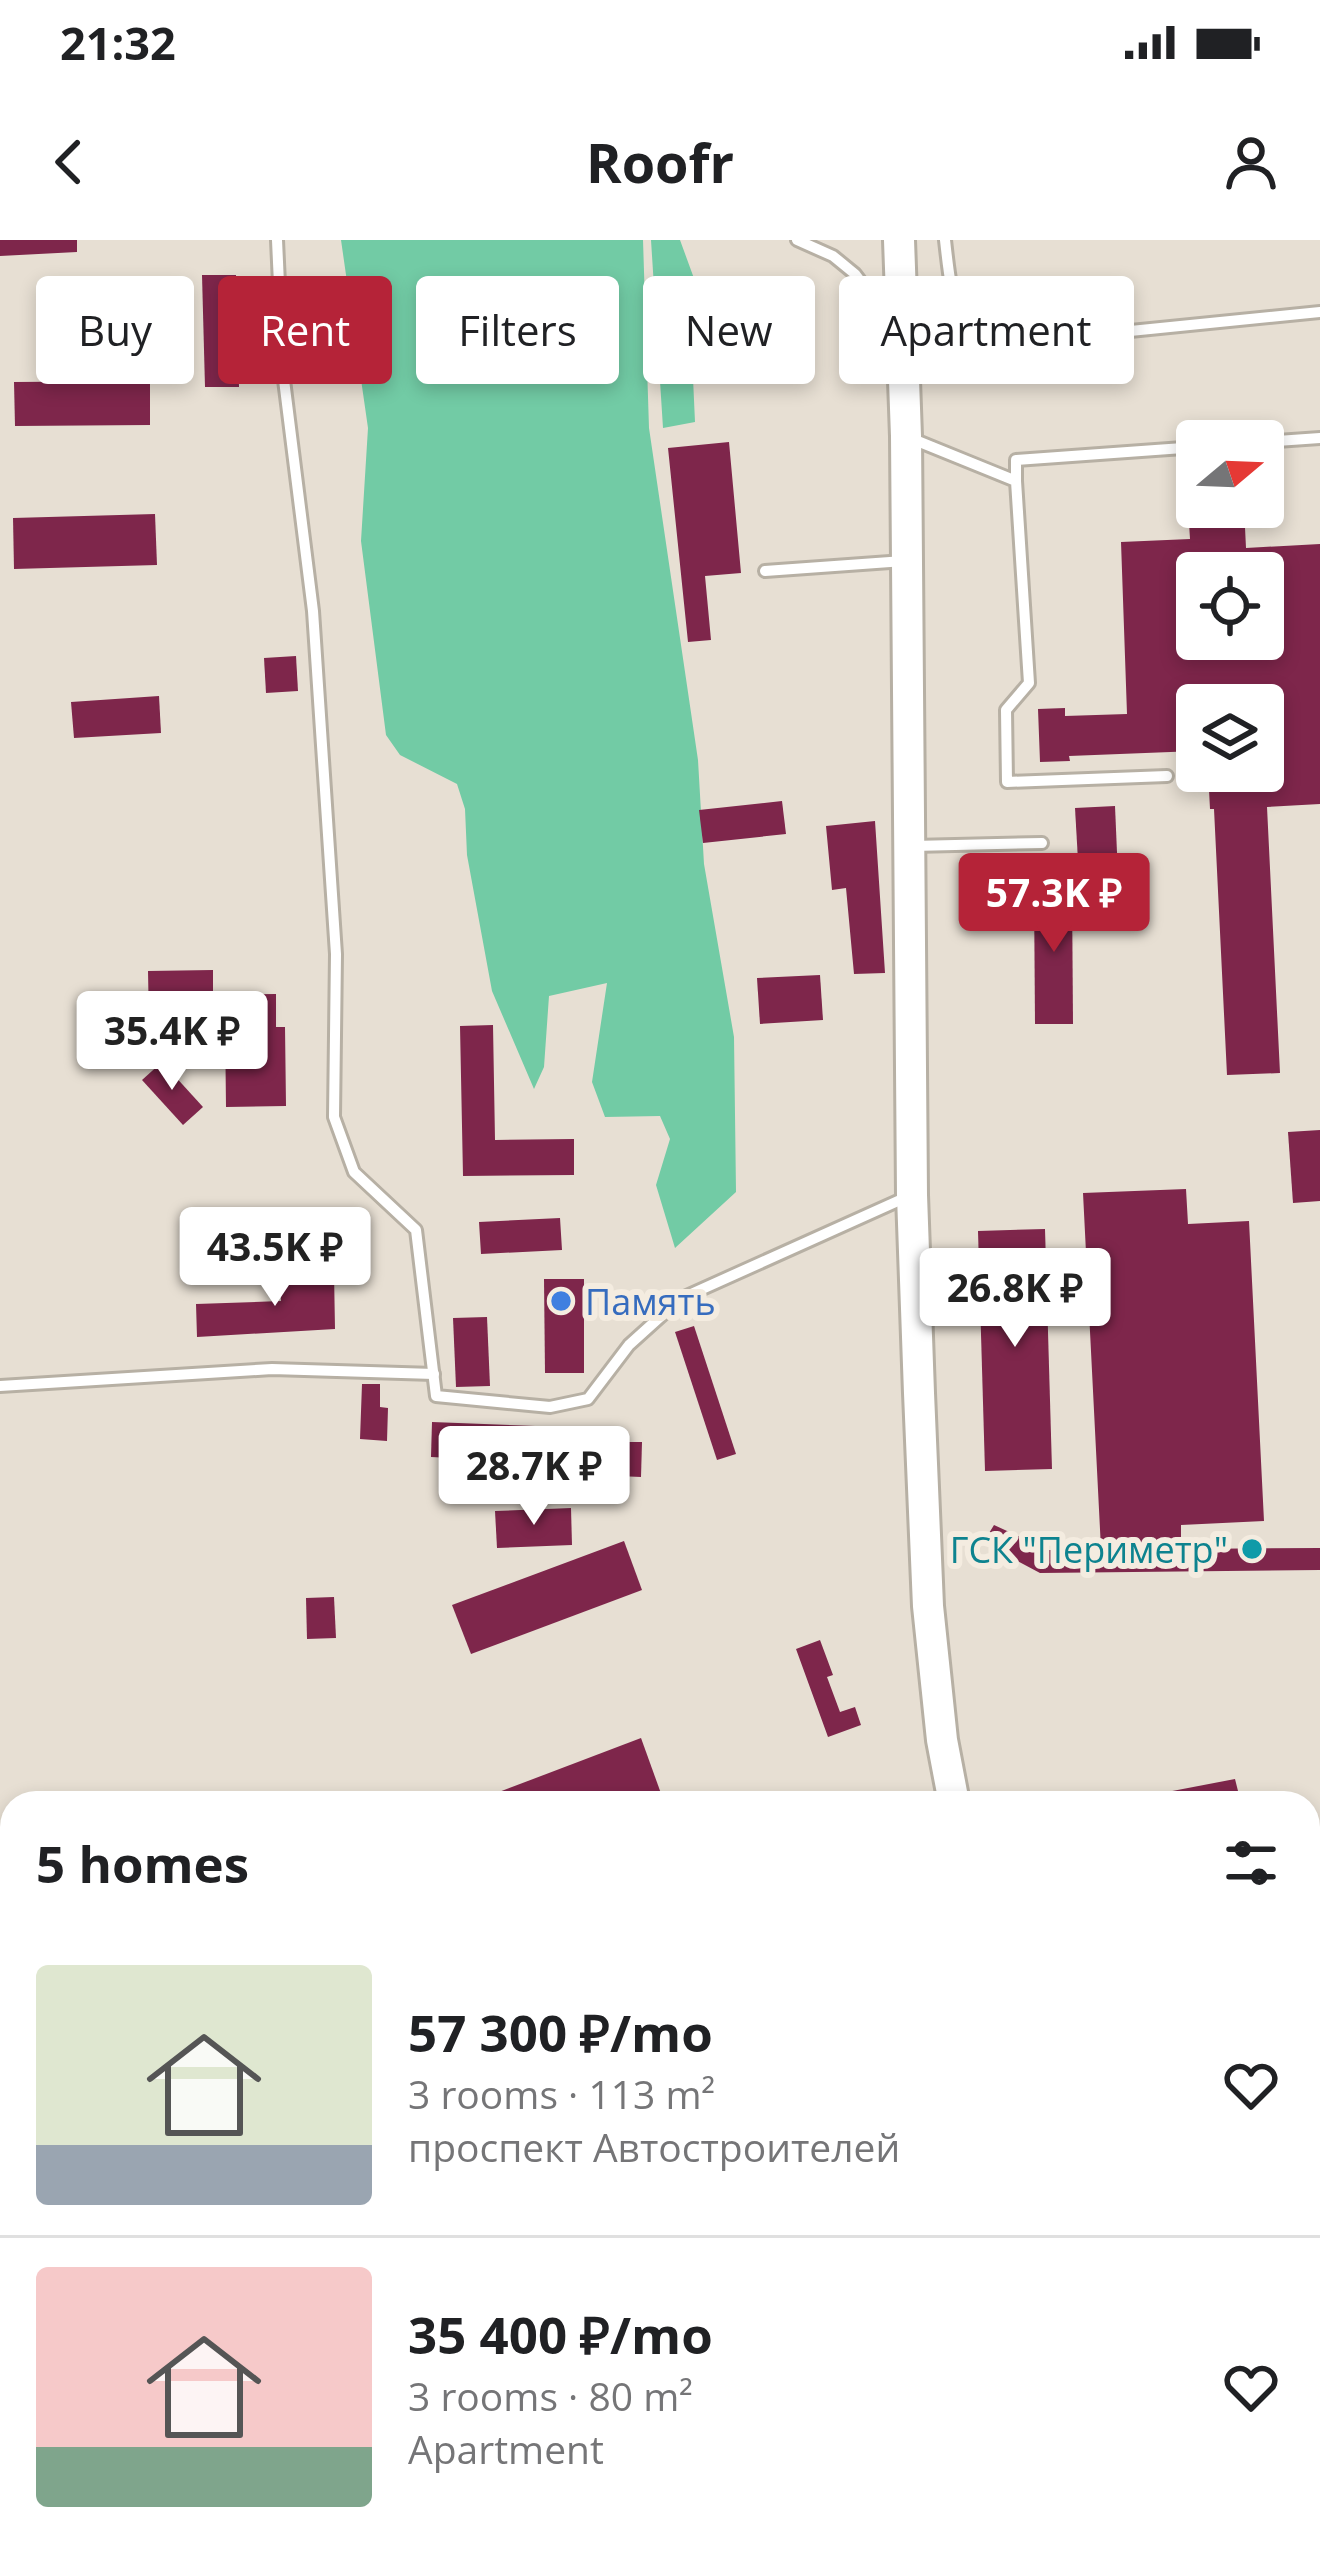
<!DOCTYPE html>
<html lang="en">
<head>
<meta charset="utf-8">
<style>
  body { margin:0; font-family:"Open Sans",sans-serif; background:#f6f6f6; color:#202124; height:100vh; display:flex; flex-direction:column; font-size:45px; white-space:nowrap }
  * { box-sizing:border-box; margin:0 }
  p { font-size:39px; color:#757577 }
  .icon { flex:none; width:66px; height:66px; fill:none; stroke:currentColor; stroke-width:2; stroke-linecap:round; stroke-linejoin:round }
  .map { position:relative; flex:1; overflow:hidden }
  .sheet { position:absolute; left:0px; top:1551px; width:1320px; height:768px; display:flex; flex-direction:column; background:#fff; border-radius:36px 36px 0 0; box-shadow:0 6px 18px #0003 }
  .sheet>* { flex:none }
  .banner { position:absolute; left:36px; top:36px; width:1248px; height:108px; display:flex; gap:24px }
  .needle { width:78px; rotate:71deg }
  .controls { position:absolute; left:1176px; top:180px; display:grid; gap:24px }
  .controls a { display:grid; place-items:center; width:108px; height:108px; border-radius:12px; background:#fff; box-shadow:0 6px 18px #0003; font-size:60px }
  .price { position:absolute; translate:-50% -102px; padding:0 27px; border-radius:12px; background:#fff; color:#222; font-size:39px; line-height:78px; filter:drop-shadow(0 3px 6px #0008) }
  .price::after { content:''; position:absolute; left:50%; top:72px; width:36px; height:27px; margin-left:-18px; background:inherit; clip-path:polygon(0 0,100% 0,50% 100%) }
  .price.on { background:#b52338; color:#fff }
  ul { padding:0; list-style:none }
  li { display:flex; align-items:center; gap:36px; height:300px; padding:0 36px }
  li+li { border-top:3px solid #e0e0e0 }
  li span { display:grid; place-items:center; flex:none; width:336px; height:240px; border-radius:12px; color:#555 }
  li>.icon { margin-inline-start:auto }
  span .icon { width:144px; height:144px; fill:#fffc; stroke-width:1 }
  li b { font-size:51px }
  h2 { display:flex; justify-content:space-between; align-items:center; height:144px; padding:0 36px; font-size:51px }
  .chip { padding:0 42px; border-radius:12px; background:#fff; box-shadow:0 6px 18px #0003; font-size:42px; line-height:108px }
  .chip.on { background:#b52338; color:#fff }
  .status { display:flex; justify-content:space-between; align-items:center; height:84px; padding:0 60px; background:#fff; direction:ltr }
  .status svg { height:33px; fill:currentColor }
  header { display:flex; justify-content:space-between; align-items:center; height:156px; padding:0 36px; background:#fff; font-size:54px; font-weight:700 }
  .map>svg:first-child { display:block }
  .green { fill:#72cba5 }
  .building { fill:#7e264b; fill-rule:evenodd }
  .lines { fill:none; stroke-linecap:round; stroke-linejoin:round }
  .service-casing { stroke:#b7b0a4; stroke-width:16 }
  .secondary-casing { stroke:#b7b0a4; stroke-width:36 }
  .service { stroke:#fff; stroke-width:10 }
  .secondary { stroke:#fff; stroke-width:30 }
  .rail-casing { stroke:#8e8880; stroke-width:10 }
  .rail { stroke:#f4ece0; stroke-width:6; stroke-dasharray:18; stroke-linecap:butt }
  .shop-dot { fill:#3f7fe0; stroke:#f4ece0; stroke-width:4.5 }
  .culture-dot { fill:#0f9aa8; stroke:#f4ece0; stroke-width:4.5 }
  .labels { text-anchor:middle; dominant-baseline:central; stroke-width:12; stroke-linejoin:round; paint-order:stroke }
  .shop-label { font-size:36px; fill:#366cbe; stroke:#f4ece0; text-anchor:start }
  .culture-label { font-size:36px; fill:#0d838f; stroke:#f4ece0; text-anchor:end }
</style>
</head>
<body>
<div class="status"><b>21:32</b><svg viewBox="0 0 49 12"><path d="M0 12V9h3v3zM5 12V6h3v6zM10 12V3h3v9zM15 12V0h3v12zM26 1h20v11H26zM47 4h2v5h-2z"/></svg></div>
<header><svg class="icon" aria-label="back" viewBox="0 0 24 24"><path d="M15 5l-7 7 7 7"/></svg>Roofr<svg class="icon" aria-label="person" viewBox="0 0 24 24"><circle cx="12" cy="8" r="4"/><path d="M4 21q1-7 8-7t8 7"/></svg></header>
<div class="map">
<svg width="1320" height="2319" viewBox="0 0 1320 2319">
  <rect width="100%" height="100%" fill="#e7dfd3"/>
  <g class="green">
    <polygon points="341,0 643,0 649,188 698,520 704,624 734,797 736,952 675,1008 656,945 670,899 660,876 605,877 592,842 607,743 549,756 544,827 534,849 492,751 467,615 465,569 457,544 400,515 386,495 361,301 368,188"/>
    <polygon points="651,0 680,0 715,96 692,116 695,182 663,188"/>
  </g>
  <g class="building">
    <polygon points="0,0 77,0 77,12 0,16"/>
    <polygon points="202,35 236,35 239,147 205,147"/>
    <polygon points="150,141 150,185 15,186 14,142"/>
    <polygon points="729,202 741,333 705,336 711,400 688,402 668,208"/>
    <path d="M 1188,267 L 1244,267 L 1246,308 L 1320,304 L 1320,564 L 1267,567 L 1280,833 L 1227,835 L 1214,569 L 1210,569 L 1208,531 L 1263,531 L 1263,465 L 1195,465 L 1196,511 L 1069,516 L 1070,521 L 1040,522 L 1038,469 L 1065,468 L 1065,476 L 1127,474 L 1121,302 L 1190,299 ZM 1197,333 L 1263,333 L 1263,399 L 1197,399 Z"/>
    <polygon points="155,274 157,325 14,329 13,278"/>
    <polygon points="296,416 298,451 266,453 264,418"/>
    <polygon points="159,456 161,493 74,498 71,462"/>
    <polygon points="782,561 786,594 703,603 699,570"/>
    <polygon points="1115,566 1118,636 1079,638 1075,568"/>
    <polygon points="875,581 885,733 854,734 846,648 832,650 826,586"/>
    <polygon points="1034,647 1072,647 1073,784 1035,784"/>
    <polygon points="213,730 213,755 276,754 276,787 285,787 286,866 226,867 225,781 149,783 148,731"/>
    <polygon points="820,735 823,780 760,784 757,738"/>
    <polygon points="493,785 495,900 574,899 574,935 463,936 460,786"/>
    <polygon points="162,822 203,867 183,885 142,840"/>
    <polygon points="1320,890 1320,961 1293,963 1288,892"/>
    <polygon points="1186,949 1188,984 1249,981 1264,1281 1181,1285 1181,1309 1320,1308 1320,1330 1040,1333 983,1303 994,1285 1049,1310 1101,1309 1083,953"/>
    <polygon points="560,978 562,1010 481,1014 479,982"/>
    <polygon points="1045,989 1052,1229 985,1231 978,991"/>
    <polygon points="334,1032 335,1089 197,1097 196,1064 281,1061 280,1033"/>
    <polygon points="544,1039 584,1039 584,1133 545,1133"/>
    <polygon points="487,1077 490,1146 456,1147 453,1078"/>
    <polygon points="694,1086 736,1214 717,1220 675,1092"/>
    <polygon points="362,1144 380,1144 380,1167 388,1168 387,1201 360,1199"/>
    <polygon points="432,1182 562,1187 560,1223 431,1217"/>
    <polygon points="618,1202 642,1202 641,1237 618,1236"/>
    <polygon points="571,1268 572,1305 497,1308 495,1271"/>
    <polygon points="624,1301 642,1350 471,1414 452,1365"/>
    <polygon points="334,1357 336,1398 307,1399 306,1358"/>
    <polygon points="820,1400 833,1435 827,1437 840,1472 855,1467 861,1485 828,1497 796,1409"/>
    <polygon points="641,1498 663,1559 652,1563 470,1563"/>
    <polygon points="1235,1539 1241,1563 1142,1563 1141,1557"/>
  </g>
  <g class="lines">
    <g class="service-casing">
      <g id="service">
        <polyline points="277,0 283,132 313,371 336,714 334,877 354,932 416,990 436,1156 550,1167 588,1159 629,1105 680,1059 909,956"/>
        <polyline points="797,0 833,16 855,34 891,82"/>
        <path d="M 945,0 C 952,61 952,92 1021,102 L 1320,72"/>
        <polyline points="910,198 1016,241 1029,443 1006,470 1007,542 1167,536"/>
        <polyline points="1263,202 1320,198"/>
        <polyline points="1016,241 1016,220 1197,207"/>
        <polyline points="765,331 904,321"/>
        <polyline points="913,606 1042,603"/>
        <polyline points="0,1146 272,1129 434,1134"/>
        <polyline points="1308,1872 1320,1868"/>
        <polyline points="0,1876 12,1872"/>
        <polyline points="0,2250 12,2245"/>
        <polyline points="235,2307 240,2319"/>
        <polyline points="1078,2307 1083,2319"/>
      </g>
    </g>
    <g class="secondary-casing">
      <g id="secondary">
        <polyline points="899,0 906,196 912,955 919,1153 928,1366 942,1500 954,1563"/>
        <polyline points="1204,2307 1208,2319"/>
      </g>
    </g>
    <use href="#service" class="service"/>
    <use href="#secondary" class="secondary"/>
    <g class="rail-casing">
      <polyline id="rail" points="0,1704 12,1709"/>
    </g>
    <use href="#rail" class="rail"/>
  </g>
  <circle class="shop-dot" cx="561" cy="1061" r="12"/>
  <circle class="culture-dot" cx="1252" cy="1309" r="12"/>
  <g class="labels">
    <g class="shop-label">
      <text x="585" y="1061">Память</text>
    </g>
    <g class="culture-label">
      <text x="1228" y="1309">ГСК "Периметр"</text>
    </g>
  </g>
</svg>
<div class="controls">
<a><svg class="needle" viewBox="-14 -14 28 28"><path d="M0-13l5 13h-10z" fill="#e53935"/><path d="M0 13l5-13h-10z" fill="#757577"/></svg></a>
<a><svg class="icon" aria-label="locate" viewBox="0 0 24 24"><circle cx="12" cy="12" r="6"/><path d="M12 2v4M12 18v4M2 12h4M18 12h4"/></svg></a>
<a><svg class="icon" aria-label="layers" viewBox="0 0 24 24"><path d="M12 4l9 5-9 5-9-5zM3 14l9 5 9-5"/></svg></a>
</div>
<b class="price on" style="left:1054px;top:715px">57.3K ₽</b>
<b class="price" style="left:172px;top:853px">35.4K ₽</b>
<b class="price" style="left:275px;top:1069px">43.5K ₽</b>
<b class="price" style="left:1015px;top:1110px">26.8K ₽</b>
<b class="price" style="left:534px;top:1288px">28.7K ₽</b>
<div class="banner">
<a class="chip">Buy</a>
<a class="chip on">Rent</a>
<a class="chip">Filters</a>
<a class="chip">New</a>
<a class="chip">Apartment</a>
</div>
<section class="sheet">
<h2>5 homes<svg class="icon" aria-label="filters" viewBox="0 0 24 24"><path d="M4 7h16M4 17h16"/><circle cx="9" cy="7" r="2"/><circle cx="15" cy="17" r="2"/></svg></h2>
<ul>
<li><span style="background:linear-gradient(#dfe7d0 75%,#9aa5b1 0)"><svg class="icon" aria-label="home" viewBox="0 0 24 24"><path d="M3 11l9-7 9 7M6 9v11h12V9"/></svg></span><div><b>57 300 ₽/mo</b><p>3 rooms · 113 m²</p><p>проспект Автостроителей</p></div><svg class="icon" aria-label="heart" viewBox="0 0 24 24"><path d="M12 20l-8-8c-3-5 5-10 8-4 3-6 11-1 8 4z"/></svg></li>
<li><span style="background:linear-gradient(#f6c9c9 75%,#7fa58c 0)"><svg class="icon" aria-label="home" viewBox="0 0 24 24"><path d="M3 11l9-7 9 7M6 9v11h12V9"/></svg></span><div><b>35 400 ₽/mo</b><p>3 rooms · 80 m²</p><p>Apartment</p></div><svg class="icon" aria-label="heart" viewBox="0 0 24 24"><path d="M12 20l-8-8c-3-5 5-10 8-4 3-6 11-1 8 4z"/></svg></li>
</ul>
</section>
</div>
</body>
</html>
